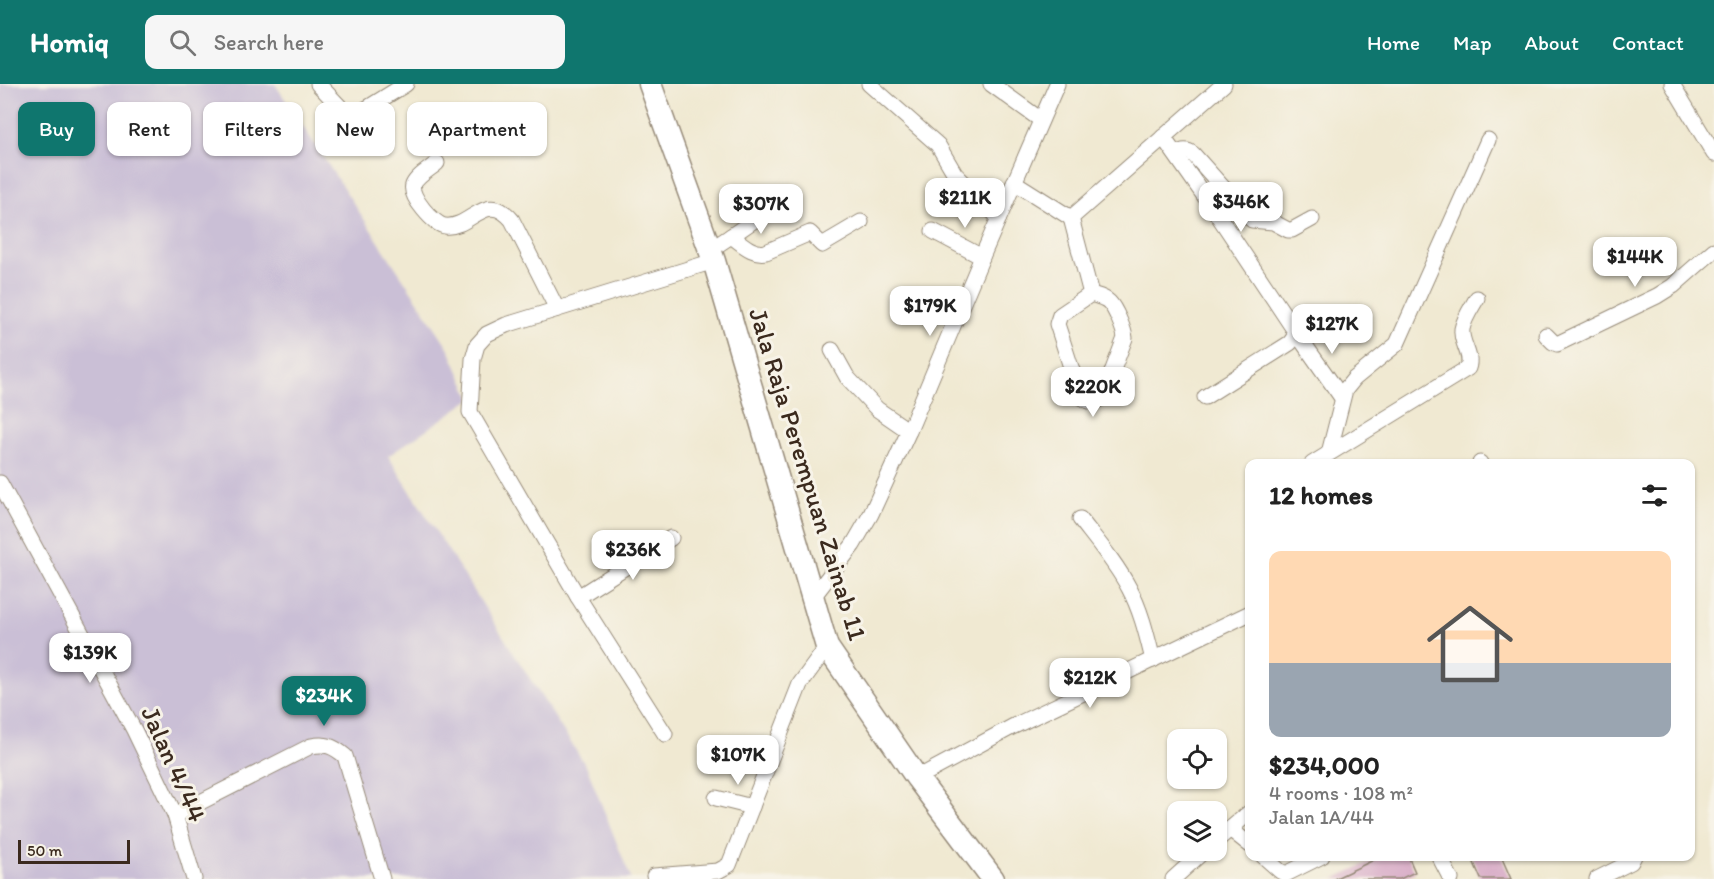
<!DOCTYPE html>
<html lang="en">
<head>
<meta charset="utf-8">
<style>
  body { margin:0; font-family:Itim,sans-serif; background:#f6f6f6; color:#222; height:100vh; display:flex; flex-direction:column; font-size:22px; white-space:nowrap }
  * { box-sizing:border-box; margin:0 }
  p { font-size:20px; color:#767676 }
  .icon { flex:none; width:33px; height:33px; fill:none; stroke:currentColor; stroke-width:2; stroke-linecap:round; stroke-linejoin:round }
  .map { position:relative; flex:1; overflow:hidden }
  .sheet { position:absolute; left:1245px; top:375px; width:450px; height:402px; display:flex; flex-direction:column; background:#fff; border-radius:12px; box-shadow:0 2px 4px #0004 }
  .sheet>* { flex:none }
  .hud { position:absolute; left:18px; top:18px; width:570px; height:54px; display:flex; gap:12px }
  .controls { position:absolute; left:1167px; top:645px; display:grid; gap:12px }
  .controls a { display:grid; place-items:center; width:60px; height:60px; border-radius:12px; background:#fff; box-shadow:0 2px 4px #0004; font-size:30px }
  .scale { position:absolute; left:18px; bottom:15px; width:112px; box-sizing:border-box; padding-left:6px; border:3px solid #3b2a1e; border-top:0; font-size:16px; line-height:21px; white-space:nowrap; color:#3b2a1e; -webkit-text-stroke:4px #f7f3e8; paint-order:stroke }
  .price { position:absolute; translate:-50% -51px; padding:0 14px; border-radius:12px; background:#fff; color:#222; font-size:20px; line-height:39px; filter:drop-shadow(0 2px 3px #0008) }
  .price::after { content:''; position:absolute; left:50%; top:36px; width:18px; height:14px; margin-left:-9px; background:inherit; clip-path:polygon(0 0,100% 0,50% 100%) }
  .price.current { background:#0f766e; color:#fff }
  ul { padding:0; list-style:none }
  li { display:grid; align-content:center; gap:12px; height:318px; padding:0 24px }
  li+li { border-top:2px solid #e0e0e0 }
  li span { display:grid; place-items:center; height:186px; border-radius:12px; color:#555 }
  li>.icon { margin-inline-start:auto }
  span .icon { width:108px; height:108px; fill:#fffc; stroke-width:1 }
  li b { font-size:26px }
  h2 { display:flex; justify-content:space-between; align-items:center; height:72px; padding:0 24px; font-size:26px }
  .tag { padding:0 21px; border-radius:12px; background:#fff; box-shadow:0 2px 4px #0004; font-size:21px; line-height:54px }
  .tag.current { background:#0f766e; color:#fff }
  header { display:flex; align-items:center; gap:36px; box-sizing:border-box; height:84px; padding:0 30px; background:#0f766e; color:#fff }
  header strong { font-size:28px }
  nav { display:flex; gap:33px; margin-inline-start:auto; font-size:21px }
  .search { width:420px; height:54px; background:#f6f6f6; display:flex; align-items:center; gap:15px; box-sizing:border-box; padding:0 21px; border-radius:12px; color:#767676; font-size:22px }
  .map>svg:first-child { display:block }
  .industrial { fill:#cabfd6 }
  .building { fill:#d5a5c4 }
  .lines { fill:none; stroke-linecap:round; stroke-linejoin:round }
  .street-casing { stroke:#968a78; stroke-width:17 }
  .secondary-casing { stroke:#968a78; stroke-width:25 }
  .street { stroke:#fff; stroke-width:15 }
  .secondary { stroke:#fff; stroke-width:22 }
  .labels { text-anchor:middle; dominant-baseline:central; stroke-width:6; stroke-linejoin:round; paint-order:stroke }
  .street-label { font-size:26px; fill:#3b2a1e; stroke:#f7f3e8 }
</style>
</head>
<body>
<header>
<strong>Homiq</strong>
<div class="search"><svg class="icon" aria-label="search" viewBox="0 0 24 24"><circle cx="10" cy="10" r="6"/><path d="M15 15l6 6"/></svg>Search here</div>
<nav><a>Home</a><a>Map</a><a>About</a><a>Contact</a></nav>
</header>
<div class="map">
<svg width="1714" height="795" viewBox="0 0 1714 795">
  <rect width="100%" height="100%" fill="#f7f3e8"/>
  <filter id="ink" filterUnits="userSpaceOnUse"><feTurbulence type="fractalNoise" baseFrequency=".0167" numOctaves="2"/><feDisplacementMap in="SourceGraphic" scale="12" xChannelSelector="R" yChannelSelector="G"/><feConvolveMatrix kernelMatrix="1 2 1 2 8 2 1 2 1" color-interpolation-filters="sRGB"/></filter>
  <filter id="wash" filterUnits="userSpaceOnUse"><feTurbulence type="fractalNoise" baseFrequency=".008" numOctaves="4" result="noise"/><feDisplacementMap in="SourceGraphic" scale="24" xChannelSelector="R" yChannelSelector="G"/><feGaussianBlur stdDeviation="1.35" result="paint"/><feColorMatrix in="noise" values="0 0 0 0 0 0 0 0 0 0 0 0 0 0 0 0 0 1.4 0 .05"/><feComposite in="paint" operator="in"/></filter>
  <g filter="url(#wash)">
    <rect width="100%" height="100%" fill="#f0e9d2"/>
    <polygon class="industrial" points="0,0 275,0 448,263 471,315 388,372 587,684 631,795 0,795"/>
    <g id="blocks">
      <g class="building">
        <polygon points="1382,772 1408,772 1415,788 1400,795 1334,795"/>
        <polygon points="1471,772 1501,772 1511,795 1481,795"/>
      </g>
    </g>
  </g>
  <g filter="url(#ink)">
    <use href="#blocks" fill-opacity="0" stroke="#968a78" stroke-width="1.5"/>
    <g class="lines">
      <g class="street-casing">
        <g id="street">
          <polyline points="318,0 342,25 351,30 361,28 406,0"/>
          <polyline points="869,0 938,61 955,90 999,134"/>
          <polyline points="991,0 1041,36"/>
          <polyline points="1672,0 1714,70"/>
          <polyline points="1163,53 1217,130 1295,247 1295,252 1290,259 1205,313"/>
          <path d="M 1176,70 C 1182,66 1187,65 1193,70 L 1252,136 L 1273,138 L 1288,146 L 1292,146 L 1312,135"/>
          <path d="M 437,79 C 430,85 417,92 413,101 C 409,112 434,141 445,142 C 471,145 486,105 512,136 L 557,225"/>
          <polyline points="1014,98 1071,134 1224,0"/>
          <polyline points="1071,134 1091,210"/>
          <polyline points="933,147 982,173"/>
          <polyline points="731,152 772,124"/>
          <path d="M 710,166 L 731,152 C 742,159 752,171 766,168 L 810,149 L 822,161 L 861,138"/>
          <path d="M 1091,210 C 1097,212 1104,213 1109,218 C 1115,224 1124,245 1125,254 L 1103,312 C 1094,321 1084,318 1079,308 L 1057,240 L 1060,231 Z"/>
          <polyline points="1295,247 1342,314"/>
          <polyline points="1546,251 1553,258 1557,260 1657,212 1673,202 1714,166"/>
          <polyline points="832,266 847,293 877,325 909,347"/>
          <polyline points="1329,369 1345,306 1354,295 1397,260 1488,56"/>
          <path d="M 1312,380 L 1468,284 C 1473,270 1460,259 1462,245 C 1464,234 1472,223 1477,214"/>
          <polyline points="1480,380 1480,379"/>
          <polyline points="0,399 134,646 175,731 194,795"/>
          <path d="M 1080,435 C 1097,457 1116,479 1129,504 C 1141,526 1147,552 1153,576"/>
          <polyline points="578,513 671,454"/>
          <polyline points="813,513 853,461 871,430 909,347 982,173 1057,0"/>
          <polyline points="665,650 578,513 470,328 473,275 477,261 487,250 506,241 714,177"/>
          <polyline points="917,694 1012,643 1250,529"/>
          <polyline points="716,714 752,723"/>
          <path d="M 175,731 L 311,662 C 326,659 333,662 345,672 L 382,795"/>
          <polyline points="1230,745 1250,761"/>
          <polyline points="1216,757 1250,728"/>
          <polyline points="1263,772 1280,787 1286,790 1322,772"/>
          <polyline points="1439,772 1451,795"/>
          <polyline points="654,792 718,787 729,781 800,600 827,563"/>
          <polyline points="1173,795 1205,766"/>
          <polyline points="1597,795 1631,778 1634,772"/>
        </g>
      </g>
      <g class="secondary-casing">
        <polyline id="secondary" points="650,0 714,177 827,563 917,694 993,795"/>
      </g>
      <use href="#street" class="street"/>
      <use href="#secondary" class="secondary"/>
    </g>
  </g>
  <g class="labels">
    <g class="street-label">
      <text transform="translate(808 390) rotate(73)">Jala Raja Perempuan Zainab 11</text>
      <text transform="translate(174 680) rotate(66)">Jalan 4/44</text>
    </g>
  </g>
</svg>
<div class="controls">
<a><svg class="icon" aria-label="locate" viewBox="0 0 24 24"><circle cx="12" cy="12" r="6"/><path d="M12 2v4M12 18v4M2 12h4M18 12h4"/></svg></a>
<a><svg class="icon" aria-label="layers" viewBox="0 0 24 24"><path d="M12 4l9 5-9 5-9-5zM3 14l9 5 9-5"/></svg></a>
</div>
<div class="scale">50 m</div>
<b class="price" style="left:965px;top:145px">$211K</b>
<b class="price" style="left:1241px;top:149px">$346K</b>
<b class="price" style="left:761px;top:151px">$307K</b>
<b class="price" style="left:1635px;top:204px">$144K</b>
<b class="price" style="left:930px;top:253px">$179K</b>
<b class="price" style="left:1332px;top:271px">$127K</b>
<b class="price" style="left:1093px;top:334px">$220K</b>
<b class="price" style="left:633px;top:497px">$236K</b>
<b class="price" style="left:90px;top:600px">$139K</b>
<b class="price" style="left:1090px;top:625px">$212K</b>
<b class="price current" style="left:324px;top:643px">$234K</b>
<b class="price" style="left:738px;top:702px">$107K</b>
<div class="hud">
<a class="tag current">Buy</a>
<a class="tag">Rent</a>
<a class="tag">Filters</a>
<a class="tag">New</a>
<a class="tag">Apartment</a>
</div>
<section class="sheet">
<h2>12 homes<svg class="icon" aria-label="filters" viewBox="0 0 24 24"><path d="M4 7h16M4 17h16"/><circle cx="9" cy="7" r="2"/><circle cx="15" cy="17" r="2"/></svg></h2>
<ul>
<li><span style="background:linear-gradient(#ffd9b3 60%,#9aa5b1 0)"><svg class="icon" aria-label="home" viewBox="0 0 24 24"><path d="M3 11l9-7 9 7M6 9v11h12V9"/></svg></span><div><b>$234,000</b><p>4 rooms · 108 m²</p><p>Jalan 1A/44</p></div></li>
</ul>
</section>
</div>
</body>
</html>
